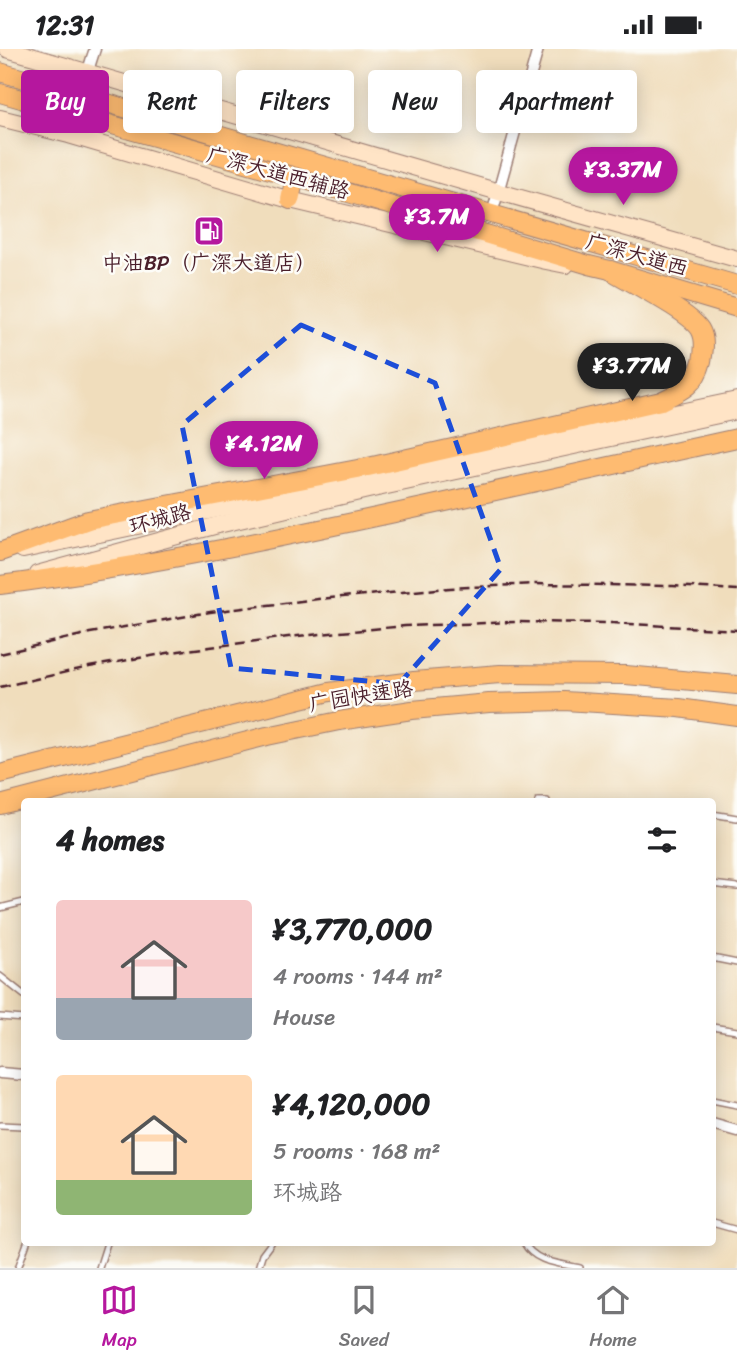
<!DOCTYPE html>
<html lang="en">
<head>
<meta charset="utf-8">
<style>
  body { margin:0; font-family:Sriracha,"LXGW WenKai TC",sans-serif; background:#f2f2f2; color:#202124; height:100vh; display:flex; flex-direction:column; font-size:26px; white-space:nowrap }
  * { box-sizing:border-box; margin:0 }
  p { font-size:23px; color:#757577 }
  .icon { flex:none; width:38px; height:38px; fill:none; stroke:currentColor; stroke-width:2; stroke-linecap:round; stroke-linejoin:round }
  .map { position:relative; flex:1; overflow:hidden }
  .panel { position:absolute; left:21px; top:749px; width:695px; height:448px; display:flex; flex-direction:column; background:#fff; border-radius:7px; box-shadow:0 4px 18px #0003 }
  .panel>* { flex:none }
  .banner { position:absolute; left:21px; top:21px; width:696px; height:63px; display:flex; gap:14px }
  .price { position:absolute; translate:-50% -60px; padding:0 16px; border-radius:24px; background:#b5179e; color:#fff; font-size:23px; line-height:46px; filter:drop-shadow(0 2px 4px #0008) }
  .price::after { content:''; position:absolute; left:50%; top:42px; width:21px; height:16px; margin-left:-10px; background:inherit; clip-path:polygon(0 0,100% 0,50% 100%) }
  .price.on { background:#222; color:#fff }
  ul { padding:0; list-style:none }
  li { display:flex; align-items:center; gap:21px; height:175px; padding:0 35px }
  li span { display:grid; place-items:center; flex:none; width:196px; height:140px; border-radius:7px; color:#555 }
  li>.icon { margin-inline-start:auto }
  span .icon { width:84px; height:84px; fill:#fffc; stroke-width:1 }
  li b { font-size:30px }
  h2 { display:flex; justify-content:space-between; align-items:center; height:84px; padding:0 35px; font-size:30px }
  .pill { padding:0 24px; border-radius:7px; background:#fff; box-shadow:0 4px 18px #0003; font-size:24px; line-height:63px }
  .pill.on { background:#b5179e; color:#fff }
  .status { display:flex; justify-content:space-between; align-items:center; height:49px; padding:0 35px; background:#fff; direction:ltr }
  .status svg { height:19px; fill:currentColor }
  .tab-bar { display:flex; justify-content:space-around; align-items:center; height:98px; border-top:2px solid #e0e0e0; background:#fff; font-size:19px; color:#757577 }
  .tab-bar a { display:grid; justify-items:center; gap:4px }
  .tab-bar .on { color:#b5179e }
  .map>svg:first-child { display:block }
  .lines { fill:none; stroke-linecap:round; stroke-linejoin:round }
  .service-casing { stroke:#9d7e74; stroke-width:8 }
  .minor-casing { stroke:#9d7e74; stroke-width:13 }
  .secondary-casing { stroke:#9d7e74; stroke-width:18 }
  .trunk-casing { stroke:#9d7e74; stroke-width:20 }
  .service { stroke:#fff; stroke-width:5 }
  .minor { stroke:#fff; stroke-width:10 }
  .secondary { stroke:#ffe4c6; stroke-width:16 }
  .trunk { stroke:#febb71; stroke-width:18 }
  .rail { stroke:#4a1f2b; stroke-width:2.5; stroke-dasharray:10 5; stroke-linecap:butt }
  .marked { fill:none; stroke:#1d4ed8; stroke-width:5; stroke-dasharray:14 9; stroke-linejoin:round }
  .labels { text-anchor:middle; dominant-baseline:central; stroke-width:5; stroke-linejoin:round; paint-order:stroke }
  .street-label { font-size:21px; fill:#4a1f2b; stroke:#fdfcf7 }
  .poi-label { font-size:21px; fill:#4a1f2b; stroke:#fdfcf7 }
</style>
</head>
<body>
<div class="status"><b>12:31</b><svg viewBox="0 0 49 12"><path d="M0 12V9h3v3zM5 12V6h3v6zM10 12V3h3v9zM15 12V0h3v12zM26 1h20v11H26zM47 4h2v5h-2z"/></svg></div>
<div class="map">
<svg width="737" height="1219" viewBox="0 0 737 1219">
  <rect width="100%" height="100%" fill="#fdfcf7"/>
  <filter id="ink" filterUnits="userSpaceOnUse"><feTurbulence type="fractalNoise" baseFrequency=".0143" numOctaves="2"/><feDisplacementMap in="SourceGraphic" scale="14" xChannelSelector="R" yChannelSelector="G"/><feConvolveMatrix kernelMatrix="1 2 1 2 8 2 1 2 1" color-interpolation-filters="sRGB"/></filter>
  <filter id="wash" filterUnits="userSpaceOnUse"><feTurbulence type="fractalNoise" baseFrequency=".00686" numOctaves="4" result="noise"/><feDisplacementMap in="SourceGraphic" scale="28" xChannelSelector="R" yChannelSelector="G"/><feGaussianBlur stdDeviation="1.57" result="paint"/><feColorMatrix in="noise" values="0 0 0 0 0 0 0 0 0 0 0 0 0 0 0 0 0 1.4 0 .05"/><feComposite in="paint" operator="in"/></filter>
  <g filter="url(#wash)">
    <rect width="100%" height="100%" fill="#f0ddbc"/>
  </g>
  <g filter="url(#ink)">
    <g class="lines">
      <g class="service-casing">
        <g id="service">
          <polyline points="538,752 547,752"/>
          <polyline points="712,765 737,769"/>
          <polyline points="712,835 737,838"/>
          <polyline points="0,859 24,853"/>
          <polyline points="712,909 737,914"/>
          <polyline points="0,927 24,946"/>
          <polyline points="0,968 24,970"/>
          <polyline points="712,978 737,982"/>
          <polyline points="712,1051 737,1056"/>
          <polyline points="0,1076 24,1077"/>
          <polyline points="712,1174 737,1181"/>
          <path d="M 524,1194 C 535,1214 559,1214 580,1219"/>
          <polyline points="18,1219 27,1194"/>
          <polyline points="99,1219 107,1194"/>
          <polyline points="258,1219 262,1206 271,1194"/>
        </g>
      </g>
      <g class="minor-casing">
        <g id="minor">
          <path d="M 69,86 C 79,58 85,28 95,0"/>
          <polyline points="492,165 538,0"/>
          <polyline points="0,1024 24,1026"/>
          <polyline points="712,1075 737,1082"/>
        </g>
      </g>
      <g class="secondary-casing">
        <g id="secondary">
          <polyline points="7,0 499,143 737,210"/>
          <polyline points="0,69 69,86 290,151 546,212 566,216"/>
          <polyline points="23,501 737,351"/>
          <polyline points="37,525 218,476 368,441 737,362"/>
        </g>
      </g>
      <g class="trunk-casing">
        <g id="trunk">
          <polyline points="0,23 737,236"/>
          <polyline points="0,44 295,128 589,216 610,221 737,259"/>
          <polyline points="290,151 295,128"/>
          <path d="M 0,503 L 88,471 L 368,418 L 661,352 C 682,342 696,336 702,312 C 704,302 706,290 700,280 C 688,262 631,234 610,221"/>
          <path d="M 0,536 C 145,518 289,487 432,456 C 534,434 635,411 737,389"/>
          <polyline points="0,725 329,643 414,632 500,625 626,626 737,636"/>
          <polyline points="0,756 267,687 339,672 412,661 489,654 564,652 679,659 737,667"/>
        </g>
      </g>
      <use href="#service" class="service"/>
      <use href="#minor" class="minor"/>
      <use href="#secondary" class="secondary"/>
      <use href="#trunk" class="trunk"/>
      <g class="rail">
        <polyline points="0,605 90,584 210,563 318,550 450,539 535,535 673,537 737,541"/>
        <polyline points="0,638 89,618 179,602 288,588 405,577 515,573 613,574 737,581"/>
      </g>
    </g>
  </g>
  <path class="marked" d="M 301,276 L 435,334 L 501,520 L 399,635 L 231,619 L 182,376 Z"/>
  <defs>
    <g id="fuel-square" transform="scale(1.575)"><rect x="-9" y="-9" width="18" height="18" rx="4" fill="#b5179e" stroke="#fdfcf7"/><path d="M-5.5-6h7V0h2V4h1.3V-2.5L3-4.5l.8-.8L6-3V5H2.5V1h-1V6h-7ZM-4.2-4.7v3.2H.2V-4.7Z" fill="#fff"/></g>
  </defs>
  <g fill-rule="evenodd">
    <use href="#fuel-square" x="209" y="182"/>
  </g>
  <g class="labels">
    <g class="street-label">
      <text transform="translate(278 124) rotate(15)">广深大道西辅路</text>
      <text transform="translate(637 206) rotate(16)">广深大道西</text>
      <text transform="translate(160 470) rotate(-15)">环城路</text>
      <text transform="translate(361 647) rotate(-9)">广园快速路</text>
    </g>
    <g class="poi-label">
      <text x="209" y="214">中油BP（广深大道店）</text>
    </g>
  </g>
</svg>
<b class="price" style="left:623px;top:158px">¥3.37M</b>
<b class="price" style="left:437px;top:205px">¥3.7M</b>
<b class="price on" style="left:632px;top:354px">¥3.77M</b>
<b class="price" style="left:264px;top:432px">¥4.12M</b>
<div class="banner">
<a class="pill on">Buy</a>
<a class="pill">Rent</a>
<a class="pill">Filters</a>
<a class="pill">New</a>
<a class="pill">Apartment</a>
</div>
<section class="panel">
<h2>4 homes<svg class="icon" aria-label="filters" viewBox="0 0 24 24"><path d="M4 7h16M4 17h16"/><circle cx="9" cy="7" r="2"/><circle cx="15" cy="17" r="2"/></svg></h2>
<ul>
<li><span style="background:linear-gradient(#f6c9c9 70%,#9aa5b1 0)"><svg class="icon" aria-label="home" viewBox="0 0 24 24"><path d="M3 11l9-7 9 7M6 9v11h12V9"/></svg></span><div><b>¥3,770,000</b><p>4 rooms · 144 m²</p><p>House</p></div></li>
<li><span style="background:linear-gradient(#ffd9b3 75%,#8fb573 0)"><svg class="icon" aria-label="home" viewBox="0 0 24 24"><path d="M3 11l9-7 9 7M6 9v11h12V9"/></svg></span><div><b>¥4,120,000</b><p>5 rooms · 168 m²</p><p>环城路</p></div></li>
</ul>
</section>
</div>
<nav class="tab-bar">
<a class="on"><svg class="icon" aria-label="map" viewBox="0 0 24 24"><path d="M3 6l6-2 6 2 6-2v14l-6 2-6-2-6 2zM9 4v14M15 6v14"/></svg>Map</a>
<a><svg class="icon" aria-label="saved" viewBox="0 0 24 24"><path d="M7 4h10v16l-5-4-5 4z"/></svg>Saved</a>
<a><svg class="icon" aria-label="home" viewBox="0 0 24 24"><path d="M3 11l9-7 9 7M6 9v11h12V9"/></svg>Home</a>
</nav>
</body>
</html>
